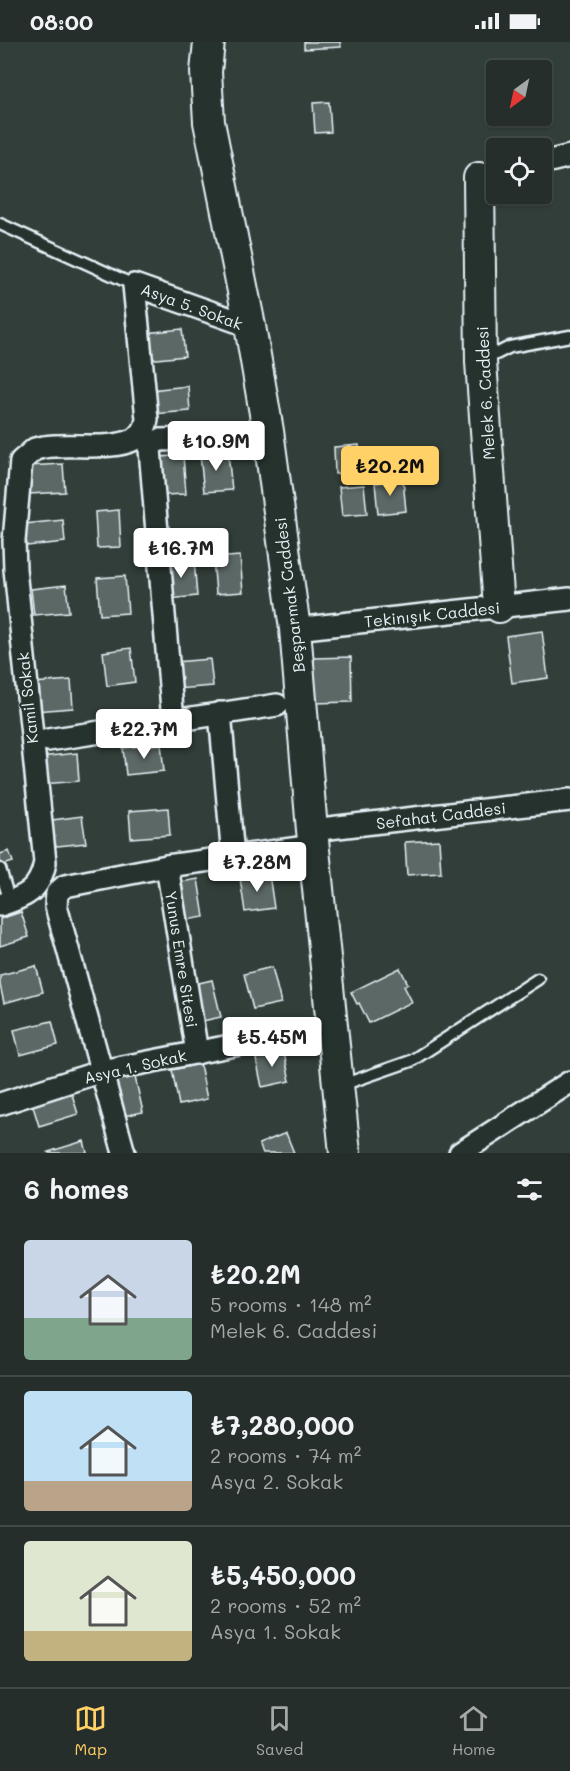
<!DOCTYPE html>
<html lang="en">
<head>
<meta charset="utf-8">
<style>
  body { margin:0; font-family:Mali,sans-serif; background:#2e3633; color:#f1f3f6; height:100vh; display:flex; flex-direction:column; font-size:22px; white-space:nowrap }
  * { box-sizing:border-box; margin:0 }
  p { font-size:20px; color:#a4a8a9 }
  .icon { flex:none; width:33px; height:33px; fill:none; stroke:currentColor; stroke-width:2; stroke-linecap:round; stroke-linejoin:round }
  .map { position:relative; height:1111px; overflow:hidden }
  .panel { display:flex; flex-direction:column; background:#262e2b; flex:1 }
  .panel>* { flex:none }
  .needle { width:39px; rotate:213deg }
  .fabs { position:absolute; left:486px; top:18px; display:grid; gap:12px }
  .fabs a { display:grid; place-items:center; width:66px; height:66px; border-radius:6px; background:#262e2b; box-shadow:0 2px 4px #0004,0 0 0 2px #424a47; font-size:30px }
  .price { position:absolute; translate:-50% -51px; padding:0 14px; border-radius:6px; background:#fff; color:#222; font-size:20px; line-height:39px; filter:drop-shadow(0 2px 3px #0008) }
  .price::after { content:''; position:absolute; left:50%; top:36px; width:18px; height:14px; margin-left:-9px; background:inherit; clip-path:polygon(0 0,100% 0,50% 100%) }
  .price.selected { background:#ffd166; color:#111 }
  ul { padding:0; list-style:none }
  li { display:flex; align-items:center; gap:18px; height:150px; padding:0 24px }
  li+li { border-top:2px solid #424a47 }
  li span { display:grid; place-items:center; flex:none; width:168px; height:120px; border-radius:6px; color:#555 }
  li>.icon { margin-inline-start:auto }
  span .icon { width:72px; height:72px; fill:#fffc; stroke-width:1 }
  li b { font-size:26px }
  h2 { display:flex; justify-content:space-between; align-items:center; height:72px; padding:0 24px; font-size:26px }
  .status { display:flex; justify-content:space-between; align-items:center; height:42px; padding:0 30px; background:#262e2b; direction:ltr }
  .status svg { height:16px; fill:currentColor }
  .tab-bar { display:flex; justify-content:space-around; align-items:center; height:84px; border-top:2px solid #424a47; background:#262e2b; font-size:16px; color:#a4a8a9 }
  .tab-bar a { display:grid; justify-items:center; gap:3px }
  .tab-bar .selected { color:#ffd166 }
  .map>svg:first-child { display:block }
  .building { fill:#5c6865; stroke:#e8f1f8; stroke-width:1.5 }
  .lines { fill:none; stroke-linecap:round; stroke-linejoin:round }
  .lane-casing { stroke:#e8f1f8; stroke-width:15 }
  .street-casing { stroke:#e8f1f8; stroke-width:26 }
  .secondary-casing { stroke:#e8f1f8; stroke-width:34 }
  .lane { stroke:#26332d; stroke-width:10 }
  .street { stroke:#26332d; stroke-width:21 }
  .secondary { stroke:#26332d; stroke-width:30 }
  .labels { text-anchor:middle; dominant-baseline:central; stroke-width:4.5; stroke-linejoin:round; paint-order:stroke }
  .street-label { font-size:16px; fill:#e8f1f8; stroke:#26332d }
</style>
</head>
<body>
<div class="status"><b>08:00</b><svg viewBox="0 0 49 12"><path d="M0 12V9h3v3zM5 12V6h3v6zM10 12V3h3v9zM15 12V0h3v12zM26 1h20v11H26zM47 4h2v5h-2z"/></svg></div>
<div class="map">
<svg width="570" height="1111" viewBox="0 0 570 1111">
  <rect width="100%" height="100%" fill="#323e39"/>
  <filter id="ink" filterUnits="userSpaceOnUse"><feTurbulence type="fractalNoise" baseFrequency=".0167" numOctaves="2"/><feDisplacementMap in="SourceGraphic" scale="12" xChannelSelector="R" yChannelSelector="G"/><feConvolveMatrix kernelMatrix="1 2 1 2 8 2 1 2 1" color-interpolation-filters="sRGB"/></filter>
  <g filter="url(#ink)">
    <g class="building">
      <polygon points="304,0 340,0 341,5 304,7"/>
      <polygon points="329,60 331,90 315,91 313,61"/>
      <polygon points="182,287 185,314 148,318 145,291"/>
      <polygon points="188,344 190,369 152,372 150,348"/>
      <polygon points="359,403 360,431 335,432 334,405"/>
      <polygon points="228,411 232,448 204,450 200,413"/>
      <polygon points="183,413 186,452 164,453 161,415"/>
      <polygon points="63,422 65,450 29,452 27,424"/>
      <polygon points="403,438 406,469 378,472 375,441"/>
      <polygon points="364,443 367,472 342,474 339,445"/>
      <polygon points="119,468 121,505 97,506 95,470"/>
      <polygon points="63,478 65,500 27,504 24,482"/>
      <polygon points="240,514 243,550 216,552 213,516"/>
      <polygon points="194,517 197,554 169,557 166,519"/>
      <polygon points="125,534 128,571 100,573 97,536"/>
      <polygon points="66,543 69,570 34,573 31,547"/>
      <polygon points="542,589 548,636 512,641 506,594"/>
      <polygon points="131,606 135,640 107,644 103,610"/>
      <polygon points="351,615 352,660 314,661 314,616"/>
      <polygon points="210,617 213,644 177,647 175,620"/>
      <polygon points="71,638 73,666 35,669 33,641"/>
      <polygon points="161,702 164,729 126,733 123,706"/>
      <polygon points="77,711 79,739 43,742 40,715"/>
      <polygon points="168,766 170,793 131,796 129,769"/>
      <polygon points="82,774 86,801 48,805 45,779"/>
      <polygon points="439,798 441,831 407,833 405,800"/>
      <polygon points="9,809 13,820 3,823 0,834 0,812"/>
      <polygon points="269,832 274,866 245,870 240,836"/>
      <polygon points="198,837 204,875 181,879 175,841"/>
      <polygon points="21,870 29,895 0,904 0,877"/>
      <polygon points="36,924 43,950 4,961 0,943 0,933"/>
      <polygon points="272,925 281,961 253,967 244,932"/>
      <polygon points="400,926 408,942 404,944 412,960 369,981 359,961 357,962 351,950"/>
      <polygon points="212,938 221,975 198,980 190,943"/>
      <polygon points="52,979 58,1003 20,1013 14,988"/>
      <polygon points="283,1006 290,1039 262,1045 255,1012"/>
      <polygon points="200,1022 207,1057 179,1063 172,1028"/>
      <polygon points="135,1035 143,1070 118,1075 110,1040"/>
      <polygon points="71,1049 78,1072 39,1084 32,1061"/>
      <polygon points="286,1091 294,1111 263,1111 259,1102"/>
      <polygon points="84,1099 87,1111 49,1111 48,1110"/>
    </g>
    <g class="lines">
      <g class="lane-casing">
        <g id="lane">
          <polyline points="0,182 134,243"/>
          <polyline points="484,318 510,305 570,294"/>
          <polyline points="0,827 10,860"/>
          <polyline points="339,1044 411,1019 538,937"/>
        </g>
      </g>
      <g class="street-casing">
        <g id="street">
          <polyline points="542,121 570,114"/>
          <polyline points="295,587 570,557"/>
          <polyline points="220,671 233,815"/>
          <polyline points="173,679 150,407 154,401 160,398 246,395"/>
          <polyline points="48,698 277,663"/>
          <polyline points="312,788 570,758"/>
          <polyline points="167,824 197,1011"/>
          <path d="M 0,863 C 25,855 40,849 45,820 L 15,527 L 14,499 L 21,419 L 35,407 L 44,405 C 71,401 112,409 135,397 C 143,392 146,385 147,377 L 134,243 L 250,284"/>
          <polyline points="0,1062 102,1029 307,989"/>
          <polyline points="124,1111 56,864 57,851 65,844 167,824 314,804"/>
          <polyline points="460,1111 570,1040"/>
        </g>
      </g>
      <g class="secondary-casing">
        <g id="secondary">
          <polyline points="209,0 206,30 209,80 250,284 268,389 295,587 312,788 345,1111"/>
          <polyline points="479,136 481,320 499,565"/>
        </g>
      </g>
      <use href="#lane" class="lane"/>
      <use href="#street" class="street"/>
      <use href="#secondary" class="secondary"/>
    </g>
  </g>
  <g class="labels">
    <g class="street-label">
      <text transform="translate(192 264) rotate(20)">Asya 5. Sokak</text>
      <text transform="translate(485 351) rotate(-93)">Melek 6. Caddesi</text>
      <text transform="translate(289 553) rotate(-97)">Beşparmak Caddesi</text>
      <text transform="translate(432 572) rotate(-6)">Tekinışık Caddesi</text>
      <text transform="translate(27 656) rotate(-96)">Kamil Sokak</text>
      <text transform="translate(441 773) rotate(-7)">Sefahat Caddesi</text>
      <text transform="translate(182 917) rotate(81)">Yunus Emre Sitesi</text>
      <text transform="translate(135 1024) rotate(-13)">Asya 1. Sokak</text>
    </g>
  </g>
</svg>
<div class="fabs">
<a><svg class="needle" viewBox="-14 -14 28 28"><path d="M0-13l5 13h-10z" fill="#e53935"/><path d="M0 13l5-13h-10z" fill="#a4a8a9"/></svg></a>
<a><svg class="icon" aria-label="locate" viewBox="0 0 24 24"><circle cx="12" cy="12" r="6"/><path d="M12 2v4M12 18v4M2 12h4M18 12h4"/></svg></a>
</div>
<b class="price" style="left:216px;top:430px">₺10.9M</b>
<b class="price selected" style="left:390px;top:455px">₺20.2M</b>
<b class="price" style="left:181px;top:537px">₺16.7M</b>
<b class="price" style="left:144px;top:718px">₺22.7M</b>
<b class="price" style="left:257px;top:851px">₺7.28M</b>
<b class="price" style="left:272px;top:1026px">₺5.45M</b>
</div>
<section class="panel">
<h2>6 homes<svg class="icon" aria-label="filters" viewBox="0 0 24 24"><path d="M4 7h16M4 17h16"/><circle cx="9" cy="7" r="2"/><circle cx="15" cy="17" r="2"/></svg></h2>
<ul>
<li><span style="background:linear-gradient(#c9d6e8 65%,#7fa58c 0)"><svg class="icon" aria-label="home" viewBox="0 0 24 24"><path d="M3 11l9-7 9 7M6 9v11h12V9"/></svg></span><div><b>₺20.2M</b><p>5 rooms · 148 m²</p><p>Melek 6. Caddesi</p></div></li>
<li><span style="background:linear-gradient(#bfe0f5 75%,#b9a48a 0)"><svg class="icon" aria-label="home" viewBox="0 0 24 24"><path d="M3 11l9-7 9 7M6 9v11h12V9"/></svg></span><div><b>₺7,280,000</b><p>2 rooms · 74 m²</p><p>Asya 2. Sokak</p></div></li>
<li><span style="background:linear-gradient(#dfe7d0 75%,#c2b280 0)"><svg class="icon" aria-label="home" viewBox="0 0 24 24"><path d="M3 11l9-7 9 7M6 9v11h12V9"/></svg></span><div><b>₺5,450,000</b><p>2 rooms · 52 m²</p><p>Asya 1. Sokak</p></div></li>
</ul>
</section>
<nav class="tab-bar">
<a class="selected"><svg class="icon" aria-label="map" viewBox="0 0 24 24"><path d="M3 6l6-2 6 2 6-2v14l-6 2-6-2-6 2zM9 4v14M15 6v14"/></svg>Map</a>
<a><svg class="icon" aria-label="saved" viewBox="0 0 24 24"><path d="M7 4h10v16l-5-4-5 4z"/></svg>Saved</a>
<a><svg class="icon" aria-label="home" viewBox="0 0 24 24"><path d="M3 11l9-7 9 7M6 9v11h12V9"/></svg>Home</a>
</nav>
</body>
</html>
